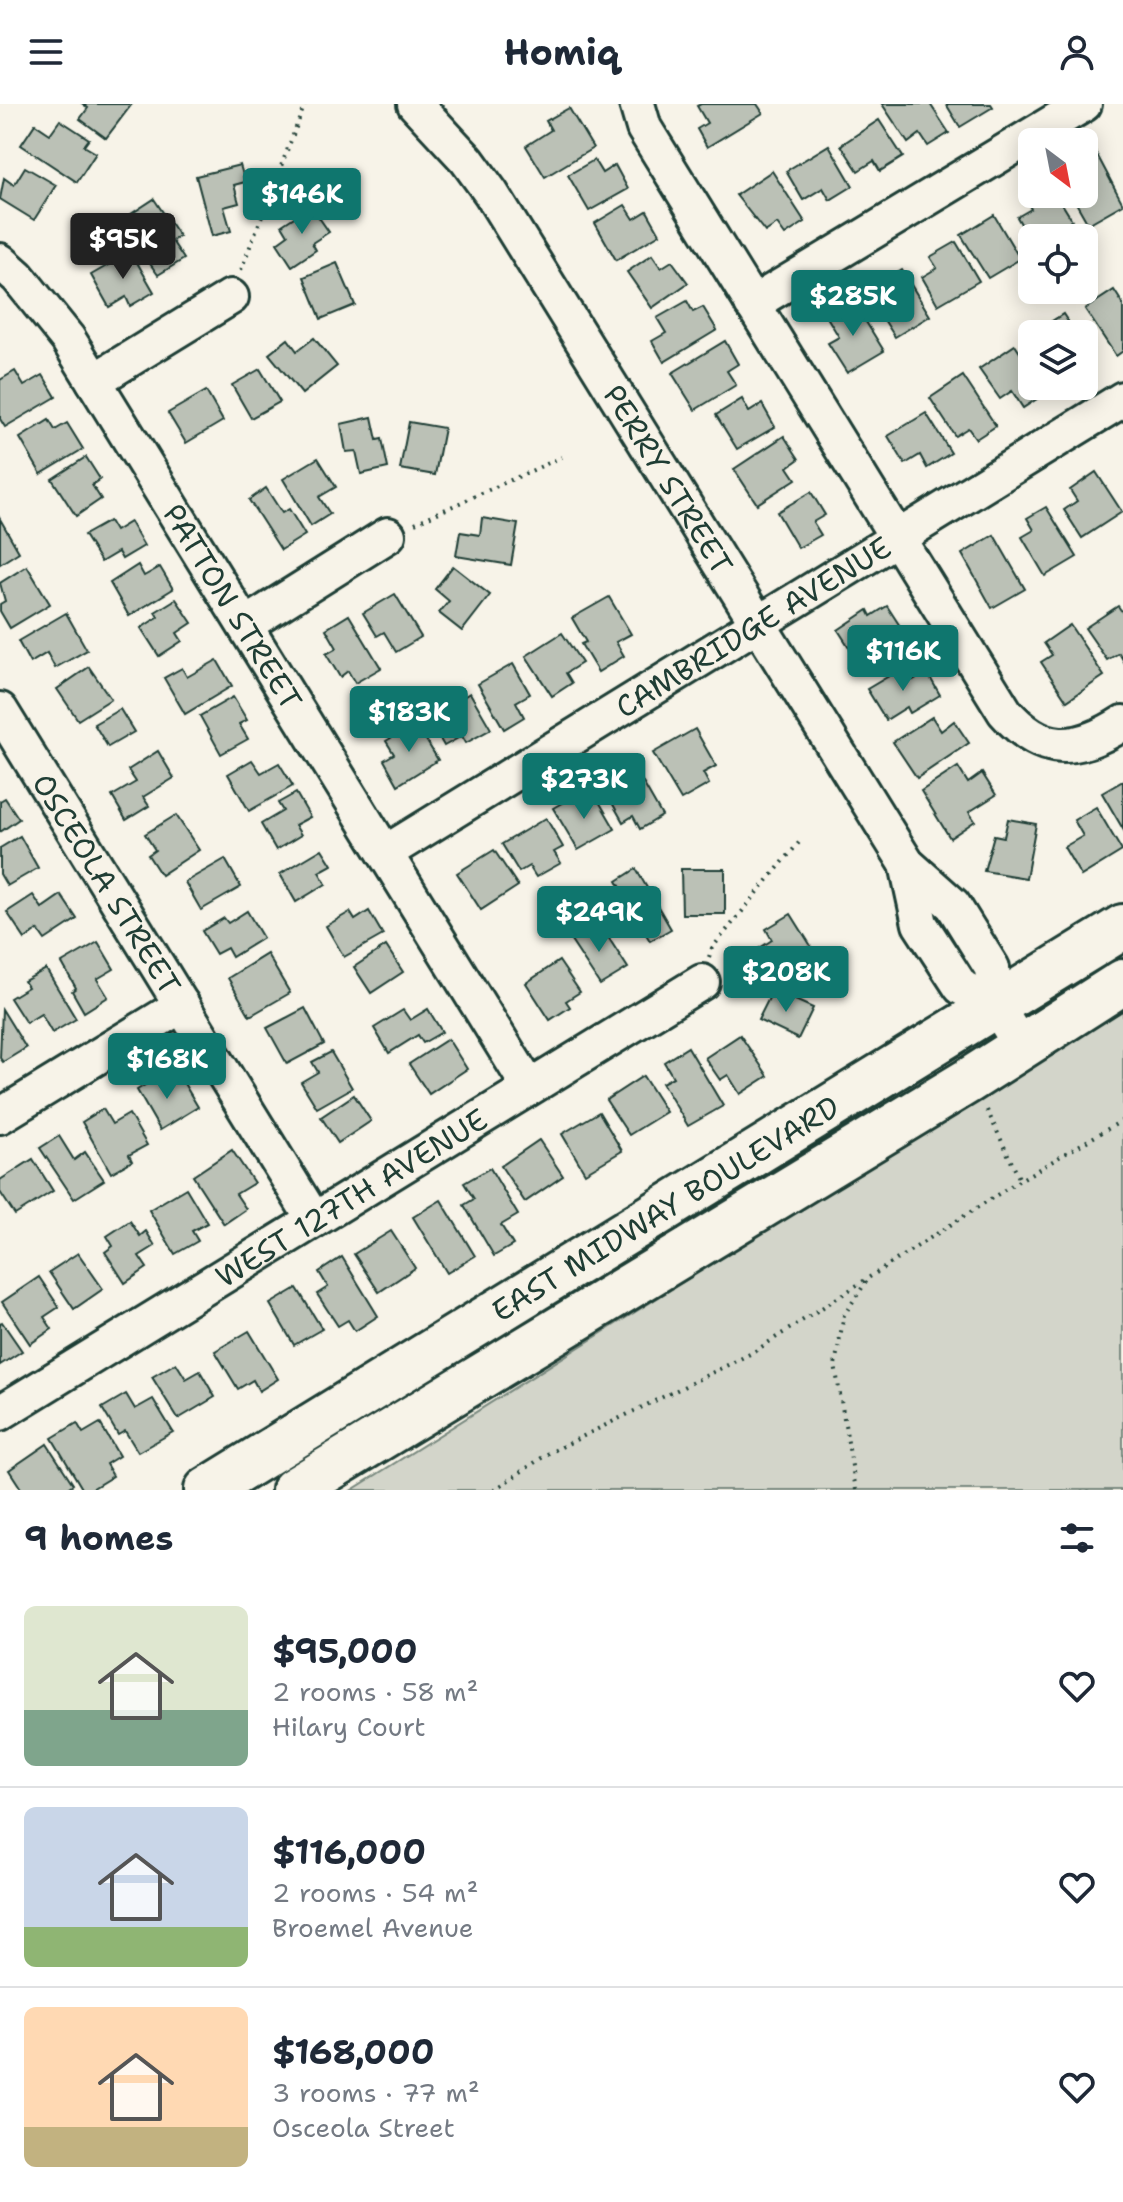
<!DOCTYPE html>
<html lang="en">
<head>
<meta charset="utf-8">
<style>
  body { margin:0; font-family:"Shantell Sans",sans-serif; background:#f6f6f7; color:#1f2937; height:100vh; display:flex; flex-direction:column; font-size:30px; white-space:nowrap }
  * { box-sizing:border-box; margin:0 }
  p { font-size:26px; color:#747a83 }
  .icon { flex:none; width:44px; height:44px; fill:none; stroke:currentColor; stroke-width:2; stroke-linecap:round; stroke-linejoin:round }
  .map { position:relative; height:1386px; overflow:hidden }
  .sheet { display:flex; flex-direction:column; background:#fff; flex:1 }
  .sheet>* { flex:none }
  .needle { width:52px; rotate:148deg }
  .controls { position:absolute; left:1018px; top:24px; display:grid; gap:16px }
  .controls a { display:grid; place-items:center; width:80px; height:80px; border-radius:12px; background:#fff; box-shadow:0 4px 20px #0003; font-size:40px }
  .price { position:absolute; translate:-50% -68px; padding:0 18px; border-radius:8px; background:#0f766e; color:#fff; font-size:26px; line-height:52px; filter:drop-shadow(0 2px 4px #0008) }
  .price::after { content:''; position:absolute; left:50%; top:48px; width:24px; height:18px; margin-left:-12px; background:inherit; clip-path:polygon(0 0,100% 0,50% 100%) }
  .price.active { background:#222; color:#fff }
  ul { padding:0; list-style:none }
  li { display:flex; align-items:center; gap:24px; height:200px; padding:0 24px }
  li+li { border-top:2px solid #e0e1e3 }
  li span { display:grid; place-items:center; flex:none; width:224px; height:160px; border-radius:12px; color:#555 }
  li>.icon { margin-inline-start:auto }
  span .icon { width:96px; height:96px; fill:#fffc; stroke-width:1 }
  li b { font-size:34px }
  h2 { display:flex; justify-content:space-between; align-items:center; height:96px; padding:0 24px; font-size:34px }
  header { display:flex; justify-content:space-between; align-items:center; height:104px; padding:0 24px; background:#fff; font-size:36px; font-weight:700 }
  .map>svg:first-child { display:block }
  .green { fill:#d3d5ca; stroke:#79897f; stroke-width:2 }
  .building { fill:#bbc1b6; stroke:#1f3d34; stroke-width:2 }
  .lines { fill:none; stroke-linecap:round; stroke-linejoin:round }
  .minor-casing { stroke:#1f3d34; stroke-width:40 }
  .major-casing { stroke:#1f3d34; stroke-width:50 }
  .path { stroke:#1f3d34; stroke-width:4; stroke-dasharray:2 6; stroke-linecap:butt }
  .minor { stroke:#f7f3e8; stroke-width:34 }
  .major { stroke:#f7f3e8; stroke-width:44 }
  .labels { text-anchor:middle; dominant-baseline:central; stroke-width:6; stroke-linejoin:round; paint-order:stroke }
  .street-label { font-size:30px; fill:#1f3d34; stroke:#f7f3e8 }
</style>
</head>
<body>
<header><svg class="icon" aria-label="menu" viewBox="0 0 24 24"><path d="M4 6h16M4 12h16M4 18h16"/></svg>Homiq<svg class="icon" aria-label="person" viewBox="0 0 24 24"><circle cx="12" cy="8" r="4"/><path d="M4 21q1-7 8-7t8 7"/></svg></header>
<div class="map">
<svg width="1123" height="1386" viewBox="0 0 1123 1386">
  <rect width="100%" height="100%" fill="#f7f3e8"/>
  <filter id="ink" filterUnits="userSpaceOnUse"><feTurbulence type="fractalNoise" baseFrequency=".0125" numOctaves="2"/><feDisplacementMap in="SourceGraphic" scale="16" xChannelSelector="R" yChannelSelector="G"/><feConvolveMatrix kernelMatrix="1 2 1 2 8 2 1 2 1" color-interpolation-filters="sRGB"/></filter>
  <g filter="url(#ink)">
    <polygon class="green" points="1123,901 1123,1386 352,1386"/>
    <g class="building">
      <polygon points="83,0 132,0 106,34 80,15 88,4"/>
      <polygon points="701,0 757,0 763,9 707,43 697,25 707,19 697,2"/>
      <polygon points="882,0 930,0 949,29 928,42 920,30 908,39"/>
      <polygon points="946,0 991,0 993,3 960,23"/>
      <polygon points="569,4 593,44 545,73 526,42 551,26 546,17"/>
      <polygon points="60,16 89,35 84,42 96,49 77,78 21,41 35,20 50,30"/>
      <polygon points="879,16 903,53 880,67 874,57 858,67 841,41"/>
      <polygon points="829,41 853,82 830,96 823,84 803,96 786,67"/>
      <polygon points="1094,45 1123,100 1088,120 1071,90 1084,90 1084,51"/>
      <polygon points="594,56 602,69 615,61 628,85 589,107 568,71"/>
      <polygon points="240,61 245,78 234,81 239,99 224,103 231,127 212,132 196,72"/>
      <polygon points="25,63 56,81 34,116 0,95 4,74 14,81"/>
      <polygon points="772,67 805,118 785,131 777,120 765,128 736,91"/>
      <polygon points="1032,85 1032,90 1056,90 1072,116 1041,134 1032,134 1032,139 1017,113 1031,105 1023,91"/>
      <polygon points="154,95 179,132 172,137 184,155 158,171 141,147 148,142 128,112"/>
      <polygon points="625,101 634,115 647,107 660,130 616,156 595,119"/>
      <polygon points="311,102 329,128 312,139 316,146 292,162 277,139 288,131 282,121"/>
      <polygon points="994,111 1020,155 988,174 961,131"/>
      <polygon points="956,138 979,177 938,201 922,173 937,164 930,153"/>
      <polygon points="131,148 154,188 130,202 126,193 109,203 91,171"/>
      <polygon points="652,151 661,164 672,157 688,179 652,204 627,168"/>
      <polygon points="337,159 355,201 321,215 304,173"/>
      <polygon points="902,166 930,212 895,233 881,211 889,205 875,182"/>
      <polygon points="1114,186 1123,200 1123,247 1116,252 1085,205"/>
      <polygon points="687,197 693,208 703,203 717,226 664,258 652,237 666,229 657,214"/>
      <polygon points="853,197 884,247 847,269 828,239 839,233 827,213"/>
      <polygon points="1063,210 1076,230 1032,230"/>
      <polygon points="314,234 337,262 302,290 269,250 288,235 297,247"/>
      <polygon points="725,237 738,260 727,267 736,281 695,306 672,269"/>
      <polygon points="1015,241 1032,267 1032,282 1042,282 1046,289 1023,304 1012,287 1000,295 979,265"/>
      <polygon points="260,265 280,298 251,314 232,281"/>
      <polygon points="15,267 24,282 43,271 56,293 5,323 0,315 0,276"/>
      <polygon points="963,272 996,322 976,335 968,324 955,332 930,294"/>
      <polygon points="206,287 223,317 186,339 168,309"/>
      <polygon points="742,295 749,308 762,300 775,323 737,345 716,311"/>
      <polygon points="926,309 951,349 927,364 920,351 905,360 888,332"/>
      <polygon points="372,313 377,336 382,335 388,364 361,370 356,347 346,348 341,320"/>
      <polygon points="49,316 55,326 67,319 83,345 41,370 20,334"/>
      <polygon points="409,318 444,324 435,371 400,365"/>
      <polygon points="784,332 799,355 788,363 796,375 757,400 734,365"/>
      <polygon points="86,353 100,375 92,381 101,395 76,412 52,375"/>
      <polygon points="318,354 336,383 319,393 330,410 311,422 283,375"/>
      <polygon points="1096,368 1122,408 1082,434 1064,406 1077,397 1070,386"/>
      <polygon points="266,384 282,409 289,405 305,431 281,446 249,396"/>
      <polygon points="811,388 825,411 813,418 821,431 798,444 777,408"/>
      <polygon points="1046,403 1077,453 1045,472 1022,433 1034,426 1027,414"/>
      <polygon points="482,414 518,420 511,461 456,452 460,428 480,431"/>
      <polygon points="0,415 19,448 0,460"/>
      <polygon points="109,417 115,427 130,418 144,442 122,455 118,448 101,458 84,431"/>
      <polygon points="994,431 1025,485 992,504 962,450"/>
      <polygon points="138,461 144,472 160,463 173,485 129,512 110,479"/>
      <polygon points="27,462 50,500 10,524 0,507 0,500 5,497 0,479"/>
      <polygon points="453,462 490,491 462,527 439,509 449,497 435,485"/>
      <polygon points="395,490 421,533 396,548 384,528 377,532 363,509"/>
      <polygon points="609,493 631,530 616,538 624,552 598,568 581,540 586,538 572,514"/>
      <polygon points="176,495 192,519 177,529 182,537 159,552 141,524 158,513 155,508"/>
      <polygon points="887,502 909,536 885,552 879,543 858,557 838,526 868,506 871,512"/>
      <polygon points="1118,502 1123,509 1123,556 1119,549 1107,556 1085,524"/>
      <polygon points="66,509 87,546 55,564 47,549 30,559 18,537"/>
      <polygon points="349,511 381,564 355,579 348,567 340,573 326,550 337,544 326,525"/>
      <polygon points="1070,521 1104,572 1067,597 1041,558 1052,551 1044,539"/>
      <polygon points="562,529 582,559 566,569 572,579 552,592 526,552"/>
      <polygon points="217,556 232,582 185,610 164,574 182,564 187,573"/>
      <polygon points="513,560 530,590 516,598 524,613 504,625 478,580"/>
      <polygon points="906,562 913,576 927,568 940,591 910,609 907,603 886,616 867,585"/>
      <polygon points="89,563 111,595 78,616 57,585"/>
      <polygon points="470,589 491,625 466,639 462,632 444,642 428,614"/>
      <polygon points="233,593 247,616 239,620 248,635 221,650 200,612"/>
      <polygon points="120,605 134,628 108,643 94,620"/>
      <polygon points="932,613 941,627 954,617 969,639 917,674 893,638"/>
      <polygon points="416,619 438,656 398,681 384,656 394,650 386,637"/>
      <polygon points="695,625 716,662 703,669 709,680 681,696 653,649"/>
      <polygon points="158,647 174,674 143,693 149,702 126,716 112,692 136,678 128,666"/>
      <polygon points="252,656 261,669 279,659 293,682 249,707 228,670"/>
      <polygon points="624,660 631,674 638,670 662,712 640,725 633,712 623,718 598,674"/>
      <polygon points="958,663 968,679 982,669 996,691 969,708 975,717 950,734 921,687"/>
      <polygon points="1123,677 1123,725 1102,689"/>
      <polygon points="296,689 310,713 295,721 301,731 276,746 261,720 283,707 278,699"/>
      <polygon points="576,691 582,702 597,694 615,725 578,746 553,704"/>
      <polygon points="5,694 19,715 0,728 0,697"/>
      <polygon points="1096,703 1122,747 1081,772 1064,743 1083,732 1074,716"/>
      <polygon points="176,711 199,746 161,771 148,751 155,746 145,730"/>
      <polygon points="546,714 563,743 554,748 561,759 536,773 529,762 519,768 502,740"/>
      <polygon points="1008,715 1036,720 1026,774 984,767 994,731 1004,733"/>
      <polygon points="20,732 38,764 7,782 0,770 0,744"/>
      <polygon points="322,745 332,761 319,768 326,780 296,798 280,770"/>
      <polygon points="494,746 518,782 481,806 457,769"/>
      <polygon points="225,755 241,783 201,806 185,778"/>
      <polygon points="636,765 671,825 650,837 641,822 629,829 609,795 623,787 617,777"/>
      <polygon points="681,765 725,765 725,810 682,810"/>
      <polygon points="33,791 42,804 61,791 77,815 45,836 38,826 25,835 7,808"/>
      <polygon points="247,807 263,834 232,853 227,844 216,850 202,827 224,814 228,819"/>
      <polygon points="369,807 383,831 344,853 326,822 350,808 355,816"/>
      <polygon points="791,810 811,842 767,868 755,847 772,836 766,825"/>
      <polygon points="599,819 628,864 600,881 571,837"/>
      <polygon points="98,838 114,865 97,875 108,893 84,908 72,887 76,884 62,859"/>
      <polygon points="386,842 403,868 371,889 354,863"/>
      <polygon points="267,850 290,889 250,912 228,874"/>
      <polygon points="559,857 580,888 566,897 570,903 550,916 526,879"/>
      <polygon points="46,865 76,915 52,929 41,910 26,919 10,894 28,883 24,877"/>
      <polygon points="773,886 813,904 798,935 758,916"/>
      <polygon points="305,904 324,940 287,960 267,924"/>
      <polygon points="2,905 26,944 3,958 0,954"/>
      <polygon points="428,905 442,928 423,939 418,931 389,949 374,924 403,906 410,916"/>
      <polygon points="740,931 768,972 740,990 728,971 720,976 705,954"/>
      <polygon points="448,935 467,965 429,990 409,960"/>
      <polygon points="688,943 723,1002 688,1022 662,979 673,973 664,958"/>
      <polygon points="331,948 352,984 317,1004 301,978 318,968 312,958"/>
      <polygon points="179,971 198,1003 160,1026 137,986 158,973 163,980"/>
      <polygon points="643,972 666,1008 629,1031 606,996"/>
      <polygon points="354,991 371,1017 338,1039 321,1013"/>
      <polygon points="103,1005 112,1020 129,1010 147,1041 129,1051 132,1057 111,1069 82,1018"/>
      <polygon points="599,1008 622,1047 585,1069 562,1030"/>
      <polygon points="59,1032 74,1056 85,1048 104,1076 74,1095 40,1044"/>
      <polygon points="539,1036 563,1072 525,1098 501,1062"/>
      <polygon points="232,1046 254,1079 236,1090 246,1105 224,1120 193,1072"/>
      <polygon points="33,1055 53,1087 15,1111 0,1088 0,1076"/>
      <polygon points="490,1064 518,1111 501,1121 513,1141 494,1152 464,1101 474,1095 464,1079"/>
      <polygon points="186,1084 207,1119 192,1127 198,1137 175,1150 149,1106"/>
      <polygon points="441,1096 475,1152 447,1169 413,1113"/>
      <polygon points="130,1117 140,1132 146,1127 155,1142 139,1152 147,1164 125,1179 105,1148 113,1142 107,1132"/>
      <polygon points="391,1127 415,1164 379,1188 354,1150"/>
      <polygon points="78,1149 103,1185 74,1205 49,1168"/>
      <polygon points="342,1153 378,1212 355,1227 348,1216 338,1222 317,1190 328,1183 319,1168"/>
      <polygon points="39,1173 59,1203 44,1213 52,1225 30,1240 2,1198"/>
      <polygon points="297,1184 322,1225 294,1241 270,1200"/>
      <polygon points="2,1218 22,1247 0,1261 0,1219"/>
      <polygon points="249,1227 278,1275 259,1287 253,1276 238,1285 215,1247"/>
      <polygon points="176,1259 186,1275 200,1267 215,1293 178,1315 152,1273"/>
      <polygon points="126,1290 135,1305 153,1295 173,1328 138,1348 125,1327 118,1331 102,1304"/>
      <polygon points="77,1319 83,1329 100,1319 119,1352 106,1360 113,1372 90,1386 83,1386 52,1334"/>
      <polygon points="47,1340 73,1380 65,1386 22,1386 9,1366"/>
    </g>
    <g class="lines">
      <g class="minor-casing">
        <g id="minor">
          <path id="s1" d="M 415,0 L 467,56 L 491,89 L 907,760 L 953,801 L 992,864 L 996,902 L 1021,942"/>
          <path d="M 637,0 L 644,24 L 1005,608 C 1042,651 1076,649 1123,619"/>
          <path id="s2" d="M 0,157 L 18,173 L 68,235 L 529,983"/>
          <polyline points="752,200 1084,0"/>
          <polyline points="94,277 231,193"/>
          <polyline points="245,521 388,431"/>
          <path id="s3" d="M 0,606 L 314,1116"/>
          <path id="s4" d="M 385,749 L 1123,295"/>
          <polyline points="907,760 920,820 961,883 996,902"/>
          <polyline points="0,1012 182,901"/>
          <path id="s5" d="M 0,1309 L 702,878"/>
        </g>
      </g>
      <g class="major-casing">
        <g id="major">
          <path id="s6" d="M 207,1386 L 1123,823"/>
          <polyline points="294,1386 968,977 1123,878"/>
        </g>
      </g>
      <g class="path">
        <polyline points="241,166 305,0"/>
        <polyline points="415,419 562,353"/>
        <polyline points="709,853 712,844 801,736"/>
        <polyline points="987,1006 1020,1076"/>
        <polyline points="494,1386 549,1349 752,1249 1020,1076 1123,1016"/>
        <polyline points="856,1386 835,1261 844,1211 868,1175"/>
      </g>
      <use href="#minor" class="minor"/>
      <use href="#major" class="major"/>
    </g>
  </g>
  <g class="labels">
    <g class="street-label">
      <text stroke="none"><textPath href="#s1" startOffset="454">PERRY STREET</textPath></text>
      <text stroke="none"><textPath href="#s2" startOffset="418">PATTON STREET</textPath></text>
      <text stroke="none"><textPath href="#s4" startOffset="432">CAMBRIDGE AVENUE</textPath></text>
      <text stroke="none"><textPath href="#s3" startOffset="204">OSCEOLA STREET</textPath></text>
      <text stroke="none"><textPath href="#s5" startOffset="412">WEST 127TH AVENUE</textPath></text>
      <text stroke="none"><textPath href="#s6" startOffset="538">EAST MIDWAY BOULEVARD</textPath></text>
    </g>
  </g>
</svg>
<div class="controls">
<a><svg class="needle" viewBox="-14 -14 28 28"><path d="M0-13l5 13h-10z" fill="#e53935"/><path d="M0 13l5-13h-10z" fill="#747a83"/></svg></a>
<a><svg class="icon" aria-label="locate" viewBox="0 0 24 24"><circle cx="12" cy="12" r="6"/><path d="M12 2v4M12 18v4M2 12h4M18 12h4"/></svg></a>
<a><svg class="icon" aria-label="layers" viewBox="0 0 24 24"><path d="M12 4l9 5-9 5-9-5zM3 14l9 5 9-5"/></svg></a>
</div>
<b class="price" style="left:302px;top:132px">$146K</b>
<b class="price active" style="left:123px;top:177px">$95K</b>
<b class="price" style="left:853px;top:234px">$285K</b>
<b class="price" style="left:903px;top:589px">$116K</b>
<b class="price" style="left:409px;top:650px">$183K</b>
<b class="price" style="left:584px;top:717px">$273K</b>
<b class="price" style="left:599px;top:850px">$249K</b>
<b class="price" style="left:786px;top:910px">$208K</b>
<b class="price" style="left:167px;top:997px">$168K</b>
</div>
<section class="sheet">
<h2>9 homes<svg class="icon" aria-label="filters" viewBox="0 0 24 24"><path d="M4 7h16M4 17h16"/><circle cx="9" cy="7" r="2"/><circle cx="15" cy="17" r="2"/></svg></h2>
<ul>
<li><span style="background:linear-gradient(#dfe7d0 65%,#7fa58c 0)"><svg class="icon" aria-label="home" viewBox="0 0 24 24"><path d="M3 11l9-7 9 7M6 9v11h12V9"/></svg></span><div><b>$95,000</b><p>2 rooms · 58 m²</p><p>Hilary Court</p></div><svg class="icon" aria-label="heart" viewBox="0 0 24 24"><path d="M12 20l-8-8c-3-5 5-10 8-4 3-6 11-1 8 4z"/></svg></li>
<li><span style="background:linear-gradient(#c9d6e8 75%,#8fb573 0)"><svg class="icon" aria-label="home" viewBox="0 0 24 24"><path d="M3 11l9-7 9 7M6 9v11h12V9"/></svg></span><div><b>$116,000</b><p>2 rooms · 54 m²</p><p>Broemel Avenue</p></div><svg class="icon" aria-label="heart" viewBox="0 0 24 24"><path d="M12 20l-8-8c-3-5 5-10 8-4 3-6 11-1 8 4z"/></svg></li>
<li><span style="background:linear-gradient(#ffd9b3 75%,#c2b280 0)"><svg class="icon" aria-label="home" viewBox="0 0 24 24"><path d="M3 11l9-7 9 7M6 9v11h12V9"/></svg></span><div><b>$168,000</b><p>3 rooms · 77 m²</p><p>Osceola Street</p></div><svg class="icon" aria-label="heart" viewBox="0 0 24 24"><path d="M12 20l-8-8c-3-5 5-10 8-4 3-6 11-1 8 4z"/></svg></li>
</ul>
</section>
</body>
</html>
